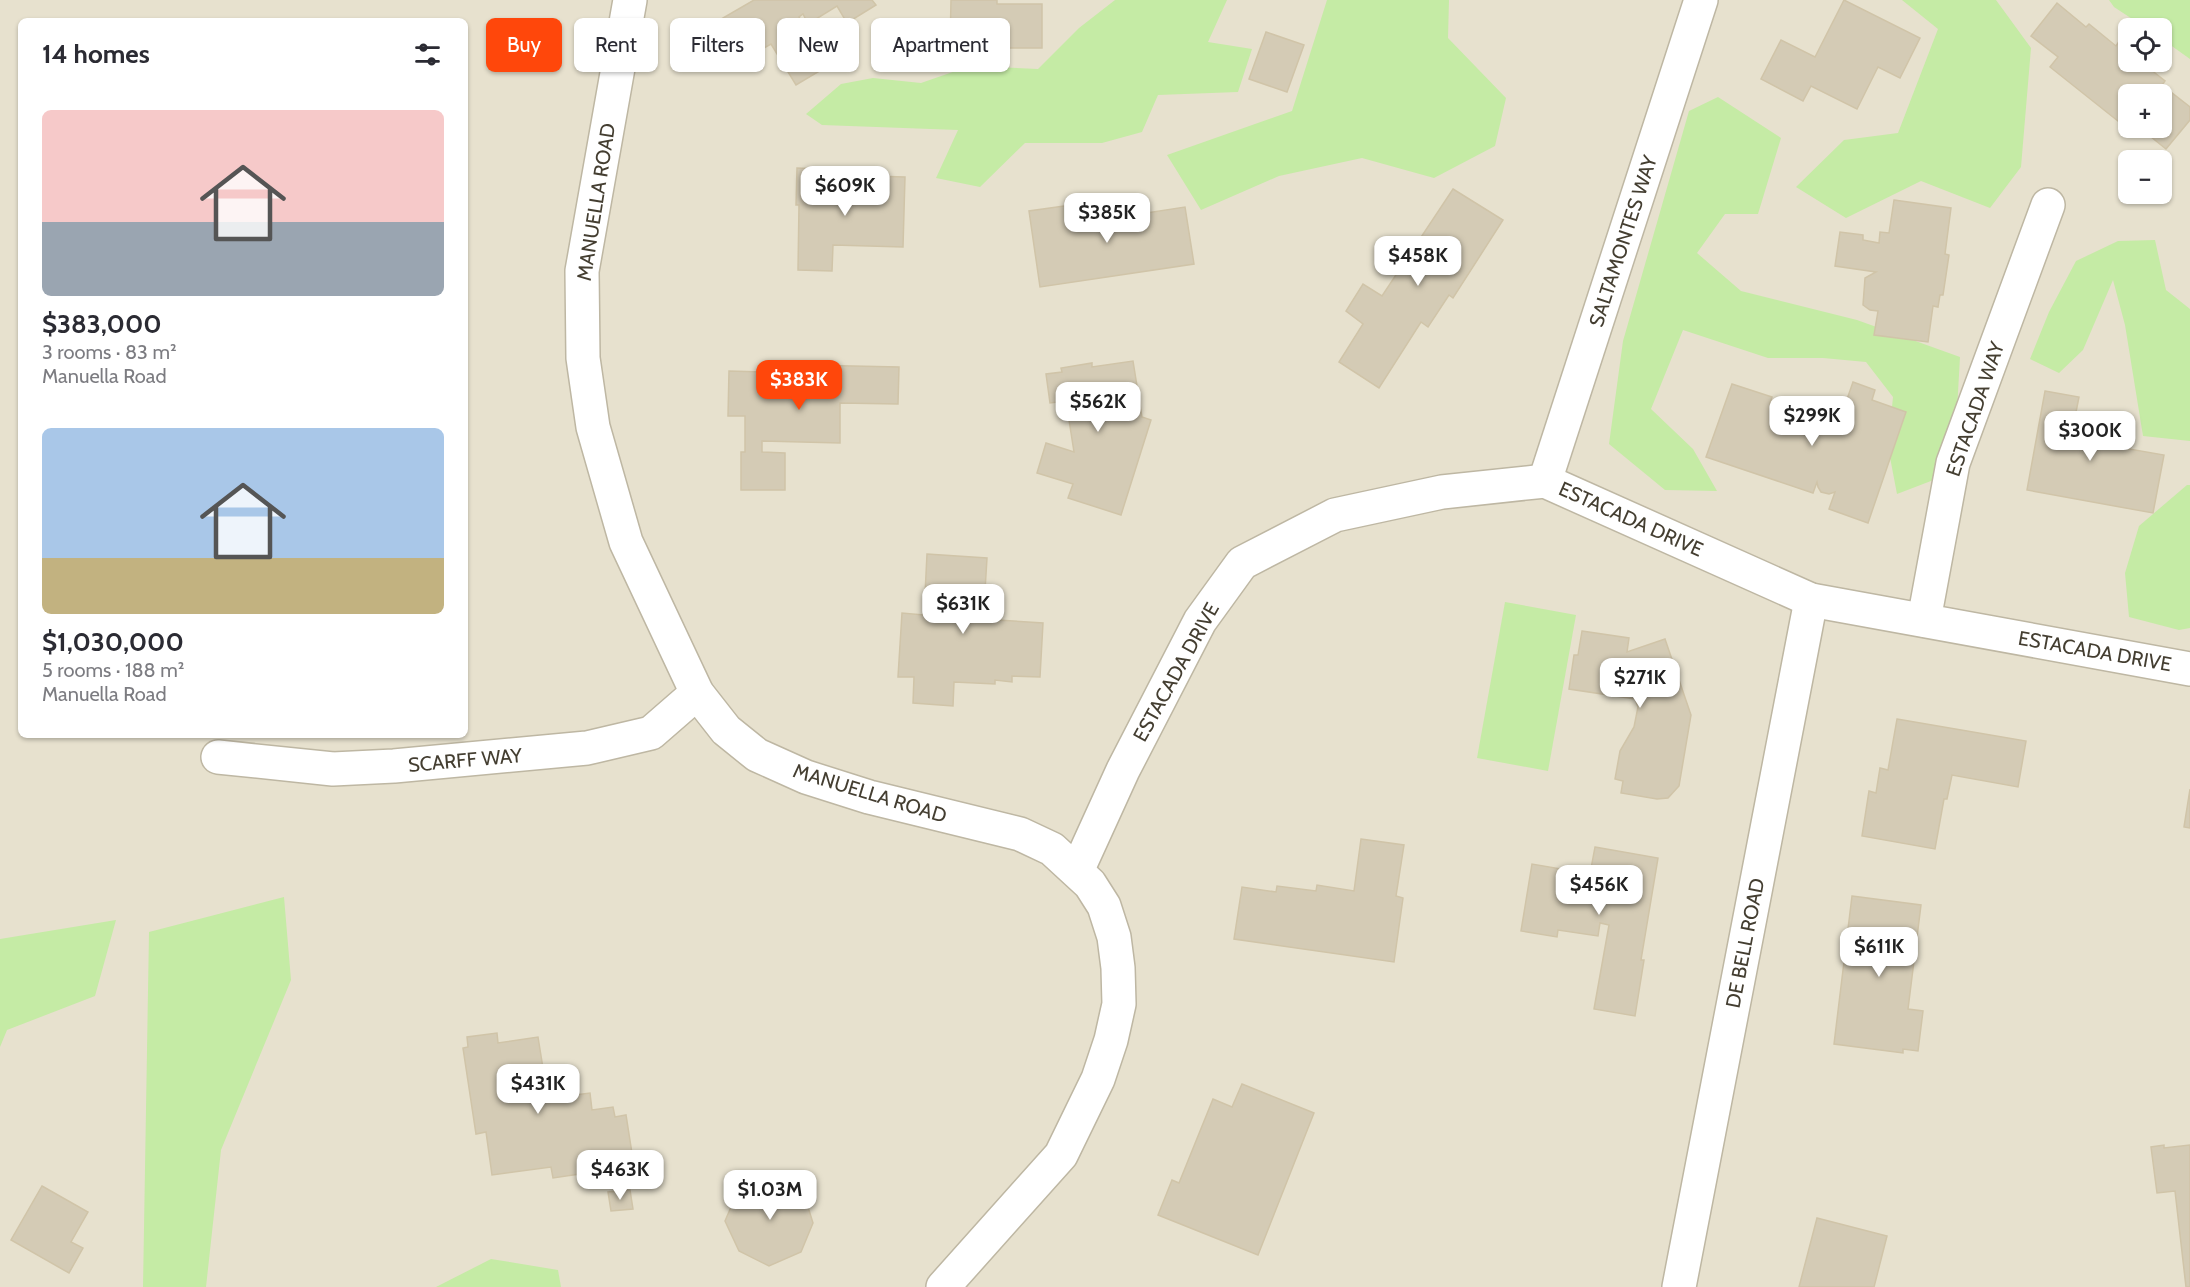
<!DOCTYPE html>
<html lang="en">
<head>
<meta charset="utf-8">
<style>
  body { margin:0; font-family:Cabin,sans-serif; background:#f7f7f7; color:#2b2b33; height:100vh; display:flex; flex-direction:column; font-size:22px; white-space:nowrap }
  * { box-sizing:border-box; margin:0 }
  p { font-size:20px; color:#7c7c81 }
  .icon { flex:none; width:33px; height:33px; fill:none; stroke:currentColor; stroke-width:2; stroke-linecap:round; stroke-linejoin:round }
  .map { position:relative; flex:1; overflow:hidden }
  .details { position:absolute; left:18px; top:18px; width:450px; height:720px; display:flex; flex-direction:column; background:#fff; border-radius:9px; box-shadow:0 2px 4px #0004 }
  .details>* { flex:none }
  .guide { position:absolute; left:486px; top:18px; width:570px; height:54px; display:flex; gap:12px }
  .fabs { position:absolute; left:2118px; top:18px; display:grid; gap:12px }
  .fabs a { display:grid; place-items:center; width:54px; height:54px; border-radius:9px; background:#fff; box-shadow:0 2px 4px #0004; font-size:30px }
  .price { position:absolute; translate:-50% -51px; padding:0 14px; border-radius:12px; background:#fff; color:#222; font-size:20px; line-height:39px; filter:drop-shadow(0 2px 3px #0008) }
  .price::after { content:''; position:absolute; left:50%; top:36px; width:18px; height:14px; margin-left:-9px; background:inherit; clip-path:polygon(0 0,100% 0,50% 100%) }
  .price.selected { background:#ff470b; color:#fff }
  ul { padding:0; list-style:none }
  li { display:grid; align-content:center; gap:12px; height:318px; padding:0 24px }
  li span { display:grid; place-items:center; height:186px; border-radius:9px; color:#555 }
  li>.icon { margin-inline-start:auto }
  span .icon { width:108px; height:108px; fill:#fffc; stroke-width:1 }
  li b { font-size:26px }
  h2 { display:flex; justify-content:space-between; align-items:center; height:72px; padding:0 24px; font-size:26px }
  .tag { padding:0 21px; border-radius:9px; background:#fff; box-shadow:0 2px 4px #0004; font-size:21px; line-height:54px }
  .tag.selected { background:#ff470b; color:#fff }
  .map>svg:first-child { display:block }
  .residential { fill:#e7e1ce; fill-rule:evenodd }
  .green { fill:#c5eba5 }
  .building { fill:#d4cbb5; stroke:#d0c4a8; stroke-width:1.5 }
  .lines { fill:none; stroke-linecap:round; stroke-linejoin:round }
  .minor-casing { stroke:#beb7a3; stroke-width:36 }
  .minor { stroke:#fff; stroke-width:33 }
  .labels { text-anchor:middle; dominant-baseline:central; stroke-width:5; stroke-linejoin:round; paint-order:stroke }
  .street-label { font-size:20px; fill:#443e31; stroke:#fff }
</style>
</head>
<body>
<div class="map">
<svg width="2190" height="1287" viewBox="0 0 2190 1287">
  <rect width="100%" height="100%" fill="#f2efe1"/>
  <path class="residential" d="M 0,0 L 2190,0 L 2190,1287 L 0,1287 ZM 21,21 L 465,21 L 465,735 L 21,735 ZM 2128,28 L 2162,28 L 2162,62 L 2128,62 ZM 2128,94 L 2162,94 L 2162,128 L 2128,128 ZM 2128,160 L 2162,160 L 2162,194 L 2128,194 Z"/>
  <g class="green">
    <polygon points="1115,0 1227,0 1208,42 1252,49 1238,92 1158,95 1142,132 1102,143 1025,143 980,187 936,178 958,130 822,125 806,114 841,84 873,78 921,83 970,66 1038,69 1079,28"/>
    <polygon points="1327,0 1449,0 1448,38 1506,98 1495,146 1434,178 1362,158 1279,176 1201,210 1167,155 1292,111"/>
    <polygon points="1902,0 1996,0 2031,48 2021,167 1990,208 1921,181 1846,218 1796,187 1844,140 1898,133 1938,29"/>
    <polygon points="2109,0 2190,0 2190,59 2162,39 2162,28 2146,28 2114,7"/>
    <polygon points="1718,97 1781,138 1758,214 1725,214 1697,253 1741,291 1857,320 1960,357 1956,428 1944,476 1897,494 1888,447 1893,397 1866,362 1823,358 1768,358 1683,330 1651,409 1693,449 1717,491 1665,490 1609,444 1623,341 1689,111"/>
    <polygon points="2155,240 2166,290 2190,309 2190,441 2143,436 2125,325 2113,280 2083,350 2059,373 2030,359 2049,312 2076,261 2118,241"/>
    <polygon points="2187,485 2190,485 2190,628 2179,630 2129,617 2125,573 2139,526"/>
    <polygon points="1505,602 1576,615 1548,771 1477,758"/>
    <polygon points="284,897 291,980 221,1150 206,1287 143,1287 149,932"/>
    <polygon points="116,920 95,996 7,1030 0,1047 0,939"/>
    <polygon points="491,1259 558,1270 561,1287 436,1287"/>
  </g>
  <g class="building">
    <polygon points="754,0 872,0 876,5 847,23 837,6 808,24 803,14 799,17 804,25 791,32 793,37 806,29 814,43 820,40 833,63 796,85 771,44 740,62 716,22"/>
    <polygon points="951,0 997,0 997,4 1042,4 1042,48 950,48"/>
    <polygon points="1844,0 1920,38 1900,78 1878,67 1857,109 1811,86 1803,101 1761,79 1781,40 1815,57"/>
    <polygon points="2057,3 2086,27 2089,24 2116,46 2118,43 2128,52 2128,62 2141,62 2165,81 2162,85 2190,107 2190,120 2166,149 2140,128 2162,128 2162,94 2128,94 2128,129 2050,67 2058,57 2031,36"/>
    <polygon points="1266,32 1304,45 1287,92 1249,79"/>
    <polygon points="797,168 841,170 840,200 871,201 871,176 905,177 903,247 833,245 832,271 798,270 799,205 796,205"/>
    <polygon points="1453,189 1503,220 1453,298 1449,295 1428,327 1421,322 1379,388 1339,362 1363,324 1346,311 1363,284 1382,296"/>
    <polygon points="1894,200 1951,208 1945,254 1949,255 1943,295 1940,295 1938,307 1933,306 1928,342 1874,335 1878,311 1870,310 1863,305 1865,278 1876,272 1835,266 1840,232 1863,235 1863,240 1879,243 1880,232 1889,233"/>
    <polygon points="1085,203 1088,222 1185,207 1194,264 1040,287 1029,211"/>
    <polygon points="1133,361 1142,417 1151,420 1121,515 1068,498 1073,484 1037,473 1046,443 1074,452 1066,401 1050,403 1046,374 1062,372 1061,368 1092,363 1092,367"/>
    <polygon points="806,365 899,367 898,404 840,403 840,443 762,441 762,452 785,453 785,490 741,490 741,452 745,452 745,416 728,416 729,371 806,373"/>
    <polygon points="1853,382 1875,390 1872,400 1906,412 1868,523 1829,509 1835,492 1829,494 1821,492 1818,487 1817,482 1813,493 1706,457 1732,384 1772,397 1770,403 1800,413 1796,424 1809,428 1811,422 1836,431"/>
    <polygon points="2045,391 2079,397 2072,432 2130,443 2129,449 2164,455 2153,513 2027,490"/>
    <polygon points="927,554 987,558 984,607 997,620 1043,623 1040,677 1012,676 1012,682 995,680 995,684 954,682 953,706 913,703 914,677 898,677 902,613 924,615"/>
    <polygon points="1582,631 1629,638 1627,652 1665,639 1691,715 1679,786 1668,798 1657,799 1621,793 1623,781 1615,779 1620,751 1634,727 1638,707 1635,699 1569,689 1574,655 1578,655"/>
    <polygon points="1897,719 2026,741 2018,787 1952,775 1947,799 1944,799 1935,849 1862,836 1869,791 1876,793 1880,768 1888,770"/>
    <polygon points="2190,789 2190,828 2184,827"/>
    <polygon points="1361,839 1404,845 1396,896 1403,898 1394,962 1234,939 1242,887 1276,892 1277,886 1316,891 1317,885 1354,891"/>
    <polygon points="1595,847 1658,858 1641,960 1644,960 1635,1016 1594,1009 1609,925 1600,923 1598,936 1558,930 1557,937 1521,931 1532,864 1590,874"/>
    <polygon points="1852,896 1921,905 1908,1009 1923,1011 1918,1051 1903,1049 1903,1053 1834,1044"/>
    <polygon points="497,1033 498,1043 538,1037 547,1093 566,1090 567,1096 590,1093 592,1110 613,1107 615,1117 626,1115 634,1166 553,1178 551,1167 492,1175 486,1132 476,1134 463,1048 468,1047 467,1037"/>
    <polygon points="1242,1084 1314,1113 1258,1255 1158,1215 1172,1180 1179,1183 1213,1099 1232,1107"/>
    <polygon points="2164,1145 2164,1148 2190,1145 2190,1287 2186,1287 2175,1191 2157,1193 2151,1147"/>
    <polygon points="770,1177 803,1191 813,1223 801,1252 769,1266 739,1251 725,1221 738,1191"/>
    <polygon points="42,1186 88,1212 71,1242 83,1248 69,1273 11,1240"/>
    <polygon points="630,1190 633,1209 611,1211 608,1192"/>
    <polygon points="1817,1218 1887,1236 1874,1287 1799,1287"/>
  </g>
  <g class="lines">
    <g class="minor-casing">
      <g id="minor">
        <polyline points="630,0 582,271 583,358 593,427 626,542 697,693 726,730 757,755 806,777 869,797 1020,834 1052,849 1090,884 1104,906 1114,937 1118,968 1119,1004 1111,1040 1098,1079 1061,1155 943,1287"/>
        <polyline points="1545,481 1701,0"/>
        <polyline points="1924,620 1953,463 2048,205"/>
        <polyline points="218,757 333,769 394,766 587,748 651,733 697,693"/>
        <polyline points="1077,871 1123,770 1200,621 1242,563 1335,515 1442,492 1545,481 1811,600 2190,669"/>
        <polyline points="1679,1287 1811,600"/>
      </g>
    </g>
    <use href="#minor" class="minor"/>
  </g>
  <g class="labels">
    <g class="street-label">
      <text transform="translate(596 202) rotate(-81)">MANUELLA ROAD</text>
      <text transform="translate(1623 241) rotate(-72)">SALTAMONTES WAY</text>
      <text transform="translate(1975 409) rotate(-71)">ESTACADA WAY</text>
      <text transform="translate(1631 519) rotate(24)">ESTACADA DRIVE</text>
      <text transform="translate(2095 651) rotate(10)">ESTACADA DRIVE</text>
      <text transform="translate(1176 672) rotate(-61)">ESTACADA DRIVE</text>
      <text transform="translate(465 760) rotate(-5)">SCARFF WAY</text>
      <text transform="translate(870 793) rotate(17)">MANUELLA ROAD</text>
      <text transform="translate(1745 943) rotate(-79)">DE BELL ROAD</text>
    </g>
  </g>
</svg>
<div class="fabs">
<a><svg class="icon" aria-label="locate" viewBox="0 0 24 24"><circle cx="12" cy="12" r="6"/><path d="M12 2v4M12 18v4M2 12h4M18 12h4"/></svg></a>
<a>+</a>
<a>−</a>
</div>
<b class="price" style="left:845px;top:217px">$609K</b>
<b class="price" style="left:1107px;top:244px">$385K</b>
<b class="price" style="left:1418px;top:287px">$458K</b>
<b class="price selected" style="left:799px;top:411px">$383K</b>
<b class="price" style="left:1098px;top:433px">$562K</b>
<b class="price" style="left:1812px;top:447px">$299K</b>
<b class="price" style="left:2090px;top:462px">$300K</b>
<b class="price" style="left:963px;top:635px">$631K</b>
<b class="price" style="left:1640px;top:709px">$271K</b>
<b class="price" style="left:1599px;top:916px">$456K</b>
<b class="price" style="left:1879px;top:978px">$611K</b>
<b class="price" style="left:538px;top:1115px">$431K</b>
<b class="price" style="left:620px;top:1201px">$463K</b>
<b class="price" style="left:770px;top:1221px">$1.03M</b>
<div class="guide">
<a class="tag selected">Buy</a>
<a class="tag">Rent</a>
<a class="tag">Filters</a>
<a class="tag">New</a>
<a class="tag">Apartment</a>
</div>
<section class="details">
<h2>14 homes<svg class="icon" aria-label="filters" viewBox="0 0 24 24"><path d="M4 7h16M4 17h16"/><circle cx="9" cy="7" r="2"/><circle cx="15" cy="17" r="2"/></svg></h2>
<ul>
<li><span style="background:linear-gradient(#f6c9c9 60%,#9aa5b1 0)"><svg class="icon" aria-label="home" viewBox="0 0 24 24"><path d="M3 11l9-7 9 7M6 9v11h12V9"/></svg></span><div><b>$383,000</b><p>3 rooms · 83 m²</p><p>Manuella Road</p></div></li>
<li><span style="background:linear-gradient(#a9c7e8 70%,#c2b280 0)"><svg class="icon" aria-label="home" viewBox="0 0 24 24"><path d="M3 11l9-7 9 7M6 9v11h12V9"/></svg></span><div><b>$1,030,000</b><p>5 rooms · 188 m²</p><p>Manuella Road</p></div></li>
</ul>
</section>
</div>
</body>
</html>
